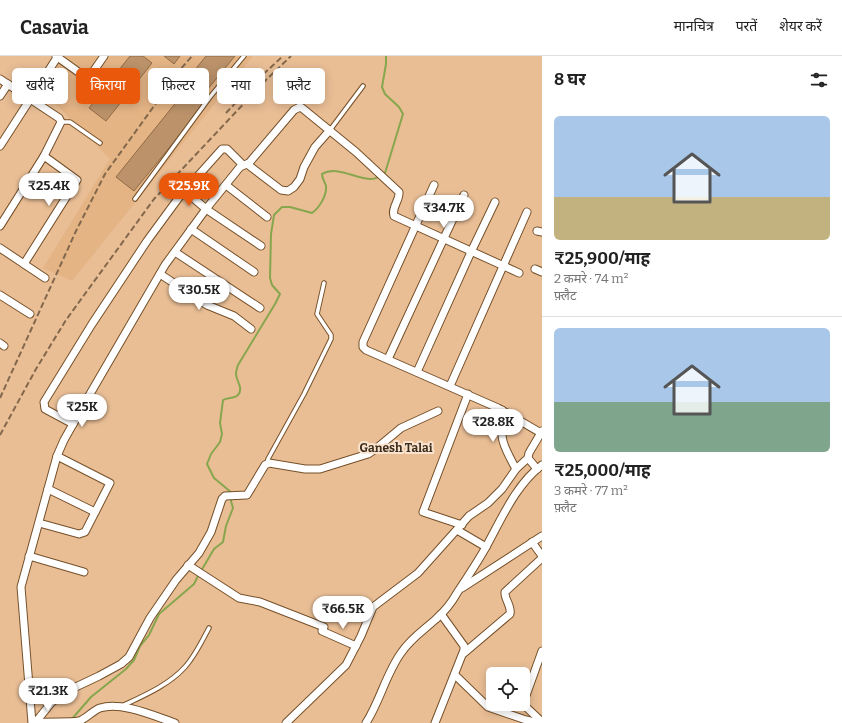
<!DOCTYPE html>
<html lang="hi">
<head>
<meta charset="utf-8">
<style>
  body { margin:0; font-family:Bitter,"Noto Sans Devanagari",serif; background:#f2f2f2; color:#222; height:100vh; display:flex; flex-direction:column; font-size:15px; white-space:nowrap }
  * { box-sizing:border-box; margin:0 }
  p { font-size:13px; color:#767676 }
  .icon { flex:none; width:22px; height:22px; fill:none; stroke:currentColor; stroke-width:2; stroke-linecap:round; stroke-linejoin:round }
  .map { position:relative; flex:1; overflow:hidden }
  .drawer { display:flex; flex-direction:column; background:#fff; width:300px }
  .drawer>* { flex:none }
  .top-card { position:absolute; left:12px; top:12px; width:380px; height:36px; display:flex; gap:8px }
  .tools { position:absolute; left:486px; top:611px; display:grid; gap:8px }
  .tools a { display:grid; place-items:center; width:44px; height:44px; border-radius:6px; background:#fff; box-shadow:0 2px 10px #0003; font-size:20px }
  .price { position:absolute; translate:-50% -34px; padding:0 9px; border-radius:14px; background:#fff; color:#222; font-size:13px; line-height:26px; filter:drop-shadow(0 1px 2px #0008) }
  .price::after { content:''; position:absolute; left:50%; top:24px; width:12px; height:9px; margin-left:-6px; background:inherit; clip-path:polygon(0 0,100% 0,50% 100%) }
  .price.selected { background:#ea580c; color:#fff }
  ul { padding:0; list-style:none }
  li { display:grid; align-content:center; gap:8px; height:212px; padding:0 12px }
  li+li { border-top:1px solid #e0e0e0 }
  li span { display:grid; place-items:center; height:124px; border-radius:6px; color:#555 }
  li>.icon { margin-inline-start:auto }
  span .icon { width:72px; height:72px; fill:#fffc; stroke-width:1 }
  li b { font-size:17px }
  h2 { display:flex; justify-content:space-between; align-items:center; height:48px; padding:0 12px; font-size:17px }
  .chip { padding:0 14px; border-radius:6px; background:#fff; box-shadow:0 2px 10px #0003; font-size:14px; line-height:36px }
  .chip.selected { background:#ea580c; color:#fff }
  header { display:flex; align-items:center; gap:24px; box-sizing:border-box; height:56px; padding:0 20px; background:#fff; border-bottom:1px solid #e0e0e0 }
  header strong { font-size:19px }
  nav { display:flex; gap:22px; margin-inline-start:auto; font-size:14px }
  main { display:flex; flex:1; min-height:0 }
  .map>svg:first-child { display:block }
  .built { fill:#e4b485 }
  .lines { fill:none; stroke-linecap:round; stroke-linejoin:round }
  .stream { stroke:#87a64d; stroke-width:2 }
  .building { fill:#bb926a; stroke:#926b44 }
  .service-casing { stroke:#755029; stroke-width:5.5 }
  .minor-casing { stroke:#755029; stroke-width:9 }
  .service { stroke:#fff; stroke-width:3.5 }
  .minor { stroke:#fff; stroke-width:7 }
  .rail { stroke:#83684d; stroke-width:2; stroke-dasharray:6 3; stroke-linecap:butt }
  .labels { text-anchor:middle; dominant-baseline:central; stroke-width:4; stroke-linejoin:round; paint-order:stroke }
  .neighbourhood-label { font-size:12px; font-weight:bold; fill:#3c2c1b; stroke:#fae4cf }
</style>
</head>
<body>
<header>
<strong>Casavia</strong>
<nav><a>मानचित्र</a><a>परतें</a><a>शेयर करें</a></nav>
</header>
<main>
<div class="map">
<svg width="542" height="667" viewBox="0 0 542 667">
  <rect width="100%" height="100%" fill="#e9be95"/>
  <polygon class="built" points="53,0 253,0 72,225 43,212 110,103 35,27"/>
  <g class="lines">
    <g class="stream">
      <path d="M 232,437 L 214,422 L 207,408 L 211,398 L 220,386 L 222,378 L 220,367 L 223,344 C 228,341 234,343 238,339 C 244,332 236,325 236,318 C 236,315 237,312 238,309 L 275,248 L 280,238 L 272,229 L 270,222 L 271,178 L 274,159 L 282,151 L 290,151 L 312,157 C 319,152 327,140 326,130 C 325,126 322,123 322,118 C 337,109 355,123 371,123 C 376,123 381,120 385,117 L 403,58 L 399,51 L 385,38 L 382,31 L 386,8 L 386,0"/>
      <polyline points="201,515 214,493 223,486 226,470 233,452 231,445 232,441"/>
      <polyline points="71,664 91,641 126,613 134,604 140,590 149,579 159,558 194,528 199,518"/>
    </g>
  </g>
  <g class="building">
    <polygon points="130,0 143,0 152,7 106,65 89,52"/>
    <polygon points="164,0 180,0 174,8"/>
    <polygon points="206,0 235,0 207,34 190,20"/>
    <polygon points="186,34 204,49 134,135 116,121"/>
  </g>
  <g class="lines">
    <g class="service-casing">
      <g id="service">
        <polyline points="61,66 70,66 100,87"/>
        <polyline points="330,74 363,30"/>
        <polyline points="135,143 210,41 244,0"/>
        <polyline points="267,408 268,403 304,338 331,283 331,279 317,258 324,227"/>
        <path d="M 122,650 C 143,640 169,629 185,611 C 195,600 202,585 209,572"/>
      </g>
    </g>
    <g class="minor-casing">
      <g id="minor">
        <polyline points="56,0 88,23 104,0"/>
        <polyline points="0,23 59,62 61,66 44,100 0,170"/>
        <polyline points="0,40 8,28"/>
        <polyline points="0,90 58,0"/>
        <polyline points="247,108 281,134 288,135 294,131 300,123 304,111 315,91 330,74"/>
        <polyline points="226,129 267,161"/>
        <polyline points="434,129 363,286 363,291 366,294 498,352 541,377"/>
        <polyline points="184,134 206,153 261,190"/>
        <polyline points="191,173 254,216"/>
        <polyline points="537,175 542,176"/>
        <polyline points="0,192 45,222"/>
        <polyline points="175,196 260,252"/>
        <polyline points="24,208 77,124 44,100"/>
        <polyline points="535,213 542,216"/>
        <polyline points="160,218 207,249 234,260 251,273"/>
        <polyline points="0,239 30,258"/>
        <polyline points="0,287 4,290"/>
        <polyline points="388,303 464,139"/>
        <polyline points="417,316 471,196 495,146"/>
        <polyline points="450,330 527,156"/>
        <path d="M 502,354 C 500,383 502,388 516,413"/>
        <polyline points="73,368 45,353 44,346 92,268 147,185 180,140 222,93 227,93 243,109"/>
        <polyline points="537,413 528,402 529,397 542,375"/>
        <polyline points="48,433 95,456"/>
        <polyline points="39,467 79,478 85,476 110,427 57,400"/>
        <polyline points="462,469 423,456 468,338"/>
        <polyline points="457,474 486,491"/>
        <polyline points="532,486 542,500"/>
        <polyline points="29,500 84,516"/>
        <polyline points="188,509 239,542 260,546 324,571"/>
        <polyline points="462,532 542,480"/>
        <polyline points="322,575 356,590"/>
        <polyline points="542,595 524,645 525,650 542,666"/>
        <path d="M 464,597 L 510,558 C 512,550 504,543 505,536 L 542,502"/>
        <polyline points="455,619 488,651 526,664 539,667"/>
        <path d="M 32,667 L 21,531 L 57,400 L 64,384 L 90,338 L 165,209 L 206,153 L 240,111 L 249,107 L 294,54 L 300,51 L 302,52 L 356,96 L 399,136 C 400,144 391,152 394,160 L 519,217"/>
        <polyline points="35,667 51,647 63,637 99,620 121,608 129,601 150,562 176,524 199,497 211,476 222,443 225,440 247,439 265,409 269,407 305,413 320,413 368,398 377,392 401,372 438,355"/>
        <path d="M 35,667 C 47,665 70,667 79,665 C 86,663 92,655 100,652 C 121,645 154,660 175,667"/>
        <polyline points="286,667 346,609 361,580 373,551 418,517 469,460 488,447 502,433 516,413 528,402"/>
        <path d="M 366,667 C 380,645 386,618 401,597 C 411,582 424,574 436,563 C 444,556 452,546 457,537 C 467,522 477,507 486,491 C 501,464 516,428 542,409"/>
        <polyline points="435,667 464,594 464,590 441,558"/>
      </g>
    </g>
    <use href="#service" class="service"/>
    <use href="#minor" class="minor"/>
    <g class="rail">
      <polyline points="226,57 258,23 283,0"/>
      <polyline points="0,342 76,175 105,118 180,14 192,0"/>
      <polyline points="0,379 36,313 66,264 154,143 266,24 291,0"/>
    </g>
  </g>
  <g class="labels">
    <g class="neighbourhood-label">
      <text x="396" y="392">Ganesh Talai</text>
    </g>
  </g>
</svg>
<div class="tools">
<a><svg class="icon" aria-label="locate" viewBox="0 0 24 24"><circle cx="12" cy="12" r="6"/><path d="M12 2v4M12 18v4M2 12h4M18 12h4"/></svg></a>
</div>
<b class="price" style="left:49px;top:151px">₹25.4K</b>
<b class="price selected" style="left:189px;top:151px">₹25.9K</b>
<b class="price" style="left:444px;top:173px">₹34.7K</b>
<b class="price" style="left:199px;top:255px">₹30.5K</b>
<b class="price" style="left:82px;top:372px">₹25K</b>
<b class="price" style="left:493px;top:387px">₹28.8K</b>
<b class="price" style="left:343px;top:574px">₹66.5K</b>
<b class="price" style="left:48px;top:656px">₹21.3K</b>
<div class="top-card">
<a class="chip">खरीदें</a>
<a class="chip selected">किराया</a>
<a class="chip">फ़िल्टर</a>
<a class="chip">नया</a>
<a class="chip">फ़्लैट</a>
</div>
</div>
<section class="drawer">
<h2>8 घर<svg class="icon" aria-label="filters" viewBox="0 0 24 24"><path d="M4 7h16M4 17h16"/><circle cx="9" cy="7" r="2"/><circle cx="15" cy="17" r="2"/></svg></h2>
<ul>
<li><span style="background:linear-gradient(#a9c7e8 65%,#c2b280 0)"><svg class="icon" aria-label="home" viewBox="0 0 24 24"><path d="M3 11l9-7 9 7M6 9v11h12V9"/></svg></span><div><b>₹25,900/माह</b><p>2 कमरे · 74 m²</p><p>फ़्लैट</p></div></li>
<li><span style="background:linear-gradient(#a9c7e8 60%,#7fa58c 0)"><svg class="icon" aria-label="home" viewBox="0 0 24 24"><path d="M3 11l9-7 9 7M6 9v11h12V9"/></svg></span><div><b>₹25,000/माह</b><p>3 कमरे · 77 m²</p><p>फ़्लैट</p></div></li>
</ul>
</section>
</main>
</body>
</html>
